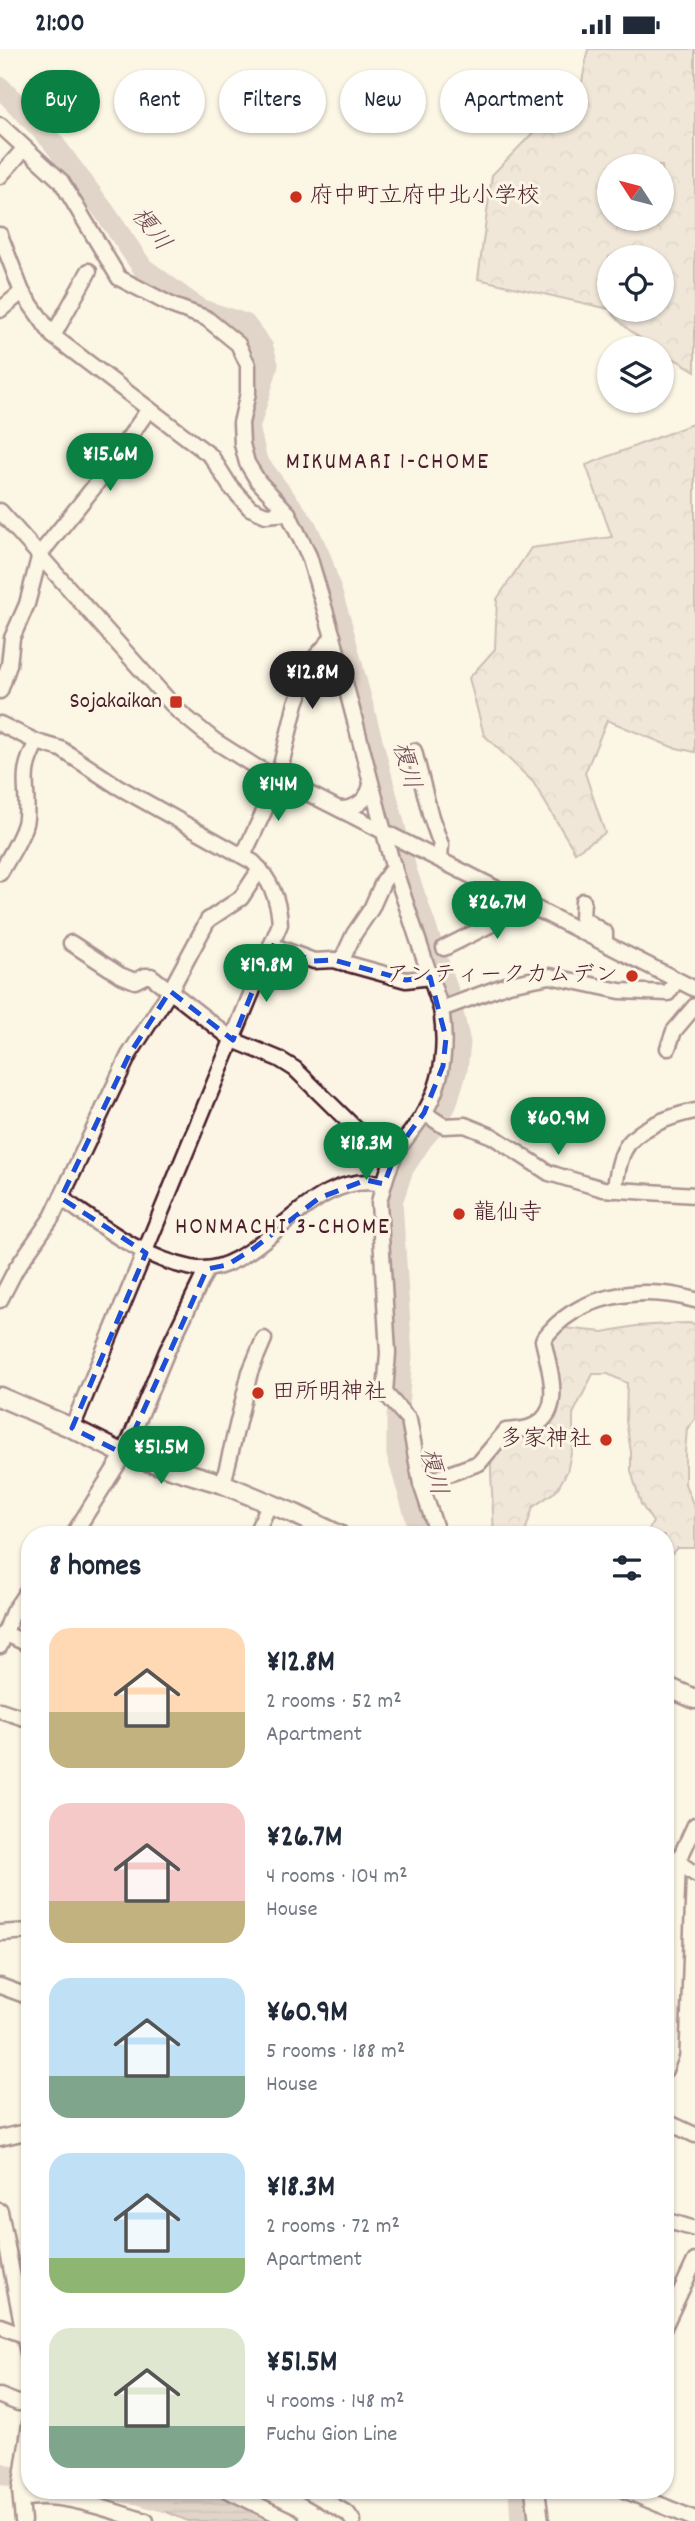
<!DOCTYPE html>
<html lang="en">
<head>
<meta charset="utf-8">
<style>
  body { margin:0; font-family:Dekko,"Klee One",sans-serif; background:#f2f2f3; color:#1f2937; height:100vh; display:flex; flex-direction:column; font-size:26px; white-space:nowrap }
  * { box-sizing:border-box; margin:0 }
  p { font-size:23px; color:#747a83 }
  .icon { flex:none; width:38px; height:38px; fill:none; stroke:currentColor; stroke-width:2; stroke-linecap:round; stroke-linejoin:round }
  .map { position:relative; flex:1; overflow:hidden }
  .sheet { position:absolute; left:21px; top:1477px; width:653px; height:973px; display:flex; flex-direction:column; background:#fff; border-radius:28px; box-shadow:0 2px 5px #0004 }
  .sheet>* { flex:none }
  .top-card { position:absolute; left:21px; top:21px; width:654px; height:63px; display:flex; gap:14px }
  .needle { width:46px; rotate:306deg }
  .fabs { position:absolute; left:597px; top:105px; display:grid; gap:14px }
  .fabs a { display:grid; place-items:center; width:77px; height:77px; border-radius:50%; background:#fff; box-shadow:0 2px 5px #0004; font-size:35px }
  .price { position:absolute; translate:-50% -60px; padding:0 16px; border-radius:24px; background:#0b8043; color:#fff; font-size:23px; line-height:46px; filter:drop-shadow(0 2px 4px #0008) }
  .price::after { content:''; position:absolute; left:50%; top:42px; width:21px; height:16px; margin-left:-10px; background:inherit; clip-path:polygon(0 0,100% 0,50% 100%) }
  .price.on { background:#222; color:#fff }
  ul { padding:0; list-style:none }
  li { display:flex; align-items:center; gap:21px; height:175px; padding:0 28px }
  li span { display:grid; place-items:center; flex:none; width:196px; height:140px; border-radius:21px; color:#555 }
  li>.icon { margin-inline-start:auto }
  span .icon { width:84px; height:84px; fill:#fffc; stroke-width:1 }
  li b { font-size:30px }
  h2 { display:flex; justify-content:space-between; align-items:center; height:84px; padding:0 28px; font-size:30px }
  .chip { padding:0 24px; border-radius:32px; background:#fff; box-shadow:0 2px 5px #0004; font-size:24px; line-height:63px }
  .chip.on { background:#0b8043; color:#fff }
  .status { display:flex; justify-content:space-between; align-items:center; height:49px; padding:0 35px; background:#fff; direction:ltr }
  .status svg { height:19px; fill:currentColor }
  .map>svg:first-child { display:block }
  .forest { fill:url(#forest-crowns); stroke:#967a7a; stroke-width:2; fill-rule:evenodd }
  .water { fill:url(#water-rules); stroke:#917474; stroke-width:2 }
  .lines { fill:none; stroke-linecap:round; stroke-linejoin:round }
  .stream { stroke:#917474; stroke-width:3.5 }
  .river { stroke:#c0aca5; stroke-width:21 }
  .minor-casing { stroke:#4a1f2b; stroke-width:19 }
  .major-casing { stroke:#4a1f2b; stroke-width:23 }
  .minor { stroke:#fcf5e5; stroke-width:14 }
  .major { stroke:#fcf5e5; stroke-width:18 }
  .marked { fill:none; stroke:#1d4ed8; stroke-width:5; stroke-dasharray:14 9; stroke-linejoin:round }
  .poi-dot { fill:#c8321e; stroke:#fcf5e5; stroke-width:2.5 }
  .labels { text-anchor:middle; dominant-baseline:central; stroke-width:6; stroke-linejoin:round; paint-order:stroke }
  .poi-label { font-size:23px; fill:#4a1f2b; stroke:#fcf5e5; text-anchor:start }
  .water-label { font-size:24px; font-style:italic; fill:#6d4950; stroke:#fcf5e5 }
  .neighbourhood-label { font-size:24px; letter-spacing:2px; fill:#4a1f2b; stroke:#fcf5e5 }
</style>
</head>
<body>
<div class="status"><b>21:00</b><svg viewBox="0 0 49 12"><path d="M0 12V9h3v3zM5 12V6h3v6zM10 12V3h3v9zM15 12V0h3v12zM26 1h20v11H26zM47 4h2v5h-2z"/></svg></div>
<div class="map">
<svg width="695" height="2472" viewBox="0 0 695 2472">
  <defs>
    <pattern id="forest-crowns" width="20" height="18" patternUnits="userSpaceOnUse" patternTransform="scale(1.75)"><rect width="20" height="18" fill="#e2d5ca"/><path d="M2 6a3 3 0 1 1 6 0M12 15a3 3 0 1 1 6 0" fill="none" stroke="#c3b6ae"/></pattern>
    <pattern id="water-rules" width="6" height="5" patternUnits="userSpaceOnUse" patternTransform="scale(1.75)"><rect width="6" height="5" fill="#c0aca5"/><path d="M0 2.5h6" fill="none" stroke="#9e8b87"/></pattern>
  </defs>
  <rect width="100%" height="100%" fill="#fcf5e5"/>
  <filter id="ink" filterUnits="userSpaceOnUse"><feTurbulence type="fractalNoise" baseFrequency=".0143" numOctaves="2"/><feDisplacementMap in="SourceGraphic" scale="14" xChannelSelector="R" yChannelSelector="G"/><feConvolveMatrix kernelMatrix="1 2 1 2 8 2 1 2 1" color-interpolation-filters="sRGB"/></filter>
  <g filter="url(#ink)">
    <g class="forest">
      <path d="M 588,0 L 695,0 L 695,322 C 667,304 629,288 610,261 L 662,261 L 662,208 L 609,208 L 609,260 L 478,230 L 492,126 L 582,33 ZM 609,117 L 662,117 L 662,170 L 609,170 Z"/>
      <polygon points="695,374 695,703 672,698 607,671 585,724 605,784 575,803 533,733 484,686 469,629 495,600 497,550 531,499 612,488 586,416"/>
      <path d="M 687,1274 L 695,1275 L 695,1370 L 687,1380 L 685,1403 L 685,1435 L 695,1460 L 695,1499 L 677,1499 L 665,1511 L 665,1486 L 625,1486 L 648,1482 L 653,1473 L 641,1455 L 631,1422 L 631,1403 L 626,1372 L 627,1334 L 608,1325 L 593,1325 L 573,1365 L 573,1395 L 567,1423 L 556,1442 L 533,1458 L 524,1486 L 494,1486 C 493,1471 493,1457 492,1442 C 491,1416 485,1388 521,1386 C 533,1385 547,1382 554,1372 C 569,1351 544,1314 551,1288 L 564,1279 L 603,1283 L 636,1277 Z"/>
    </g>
    <path class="water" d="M 149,2441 C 163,2441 176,2440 189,2441 C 219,2444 254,2458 280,2472 L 188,2472 L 128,2447 Z"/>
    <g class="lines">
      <g class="stream">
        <polyline points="440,1067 460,1070"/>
        <path d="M 477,1074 C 505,1083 520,1099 544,1112 C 564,1123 590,1129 613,1134"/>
      </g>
      <g class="river">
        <polyline points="0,38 52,92 104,162 143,219 199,260 245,275 263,299 268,316 249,379 257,412 306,477 321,510 341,574 407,824 448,942 460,994 457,1020 446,1056 434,1077 422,1091 403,1120 392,1153 402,1307 397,1370 397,1405 421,1486"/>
        <polyline points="0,2424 30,2434"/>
        <polyline points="109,2441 139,2445 162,2452"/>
        <polyline points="519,2441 521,2472"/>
      </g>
      <g class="minor-casing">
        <g id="minor">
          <path d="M 0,76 L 61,132 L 119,229 L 173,257 L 206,269 L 238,295 L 248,316 L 248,344 L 241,374 L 242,395 L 247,414 L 258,432 L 288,464 L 309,507 L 333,588 L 391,810 L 441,960 C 447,997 444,1033 423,1066 C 416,1078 405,1089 398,1101 C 388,1117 384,1135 379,1153 L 388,1304 L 385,1344 L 409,1371 L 421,1435 L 438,1486"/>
          <polyline points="0,127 24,100"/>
          <polyline points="0,186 22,243 53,287 211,407 230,437 250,459 266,466 288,464"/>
          <polyline points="0,261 22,243"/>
          <polyline points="53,287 89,222"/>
          <polyline points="0,462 177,661 215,692 256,718 695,940"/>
          <polyline points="0,642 9,616 12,589 27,555 40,505 94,438 149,360"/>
          <path d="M 0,675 L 37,693 L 61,700 L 117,737 L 253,813 C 271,831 279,851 280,875 L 72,1379"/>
          <polyline points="414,702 431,768 441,796 440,810"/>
          <path d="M 340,760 C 356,760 367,752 371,736"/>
          <polyline points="243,807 276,737 296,654 313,611 333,588"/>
          <path d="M 0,824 C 8,810 25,784 26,769 C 29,734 18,728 37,693"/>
          <polyline points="583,852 582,869 605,884 605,894"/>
          <polyline points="71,894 120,926 135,932 145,927 151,927 233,991 279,1010 295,1020 357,1081 397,1101"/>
          <polyline points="271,896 314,912 334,911 406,931 430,928"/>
          <polyline points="444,899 494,874 508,845"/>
          <polyline points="341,913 354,885 371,860 383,833 394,817"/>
          <polyline points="441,960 509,935 550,927 620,942 668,944 677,931"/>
          <polyline points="668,999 674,982 695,957"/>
          <polyline points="424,1064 444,1077 465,1076 492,1087 549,1124 603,1140 695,1146"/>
          <path d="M 614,1141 C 617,1129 618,1113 624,1102 C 635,1079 671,1067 695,1062"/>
          <path d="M 61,1149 C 102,1177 141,1209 192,1219 C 258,1232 306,1117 384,1135"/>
          <polyline points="0,1251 16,1220 52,1168 129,1006 170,942 208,871 241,849 260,820"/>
          <polyline points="223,1435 250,1323 264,1290"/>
          <path d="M 421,1435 L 479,1414 L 506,1382 C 513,1381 521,1381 528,1379 C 567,1367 549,1320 543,1291 C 577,1244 643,1236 695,1251"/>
          <polyline points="73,1486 124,1405 167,1302 207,1220"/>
          <polyline points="255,1486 270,1454"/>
          <polyline points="4,1584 30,1596"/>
          <polyline points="0,1597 13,1563 30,1538"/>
          <polyline points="0,1661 30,1671"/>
          <polyline points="665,1804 695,1825"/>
          <polyline points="0,1884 30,1882"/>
          <polyline points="0,1937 30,1948"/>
          <polyline points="665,2021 671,2005 678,1813 695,1776"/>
          <polyline points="665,2072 695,2086"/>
          <polyline points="0,2089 30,2082"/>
          <polyline points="0,2162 30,2315"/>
          <polyline points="665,2171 695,2180"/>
          <polyline points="665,2276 695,2212"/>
          <polyline points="0,2277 24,2286"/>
          <polyline points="0,2347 18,2354 30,2354"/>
          <polyline points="227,2441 291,2472"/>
          <polyline points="307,2441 348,2465 353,2472"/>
          <polyline points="624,2441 695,2470"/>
          <path d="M 22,2450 C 62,2442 107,2461 146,2472"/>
          <polyline points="23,2472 20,2441 30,2375"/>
        </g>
      </g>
      <g class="major-casing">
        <g id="major">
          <polyline points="0,1348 72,1379 124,1405 223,1435 295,1465 339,1486"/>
          <polyline points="665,1637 695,1650"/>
          <polyline points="535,2441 539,2472"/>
        </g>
      </g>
      <use href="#minor" class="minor"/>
      <use href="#major" class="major"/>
    </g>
  </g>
  <path d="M0 0H695V2472H0ZM 271,896 L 314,912 L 334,911 L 406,931 L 430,928 L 446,989 L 443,1017 L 424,1064 L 397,1101 L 384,1135 L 366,1131 L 319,1149 L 253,1200 L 227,1216 L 207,1220 L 124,1405 L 72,1379 L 146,1204 L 61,1149 L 129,1006 L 170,942 L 233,991 Z" fill="#fcf5e5" fill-opacity=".55" fill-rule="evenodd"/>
  <path class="marked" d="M 271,896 L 314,912 L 334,911 L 406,931 L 430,928 L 446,989 L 443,1017 L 424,1064 L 397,1101 L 384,1135 L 366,1131 L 319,1149 L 253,1200 L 227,1216 L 207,1220 L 124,1405 L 72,1379 L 146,1204 L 61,1149 L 129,1006 L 170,942 L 233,991 Z"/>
  <g class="poi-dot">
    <circle cx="296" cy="148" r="7"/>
    <rect x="169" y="646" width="14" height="14" rx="3.5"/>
    <circle cx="632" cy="927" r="7"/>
    <circle cx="459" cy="1165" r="7"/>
    <circle cx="258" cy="1344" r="7"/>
    <circle cx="606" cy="1391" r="7"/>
  </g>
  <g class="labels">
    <g class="poi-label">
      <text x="310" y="148">府中町立府中北小学校</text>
      <text x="162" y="653" text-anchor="end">Sojakaikan</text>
      <text x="618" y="927" text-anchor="end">アンティークカムデン</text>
      <text x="473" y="1165">龍仙寺</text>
      <text x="272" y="1344">田所明神社</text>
      <text x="592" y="1391" text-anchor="end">多家神社</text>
    </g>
    <g class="water-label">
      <text transform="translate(150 181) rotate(52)">榎川</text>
      <text transform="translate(405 717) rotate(75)">榎川</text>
      <text transform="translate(432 1423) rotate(76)">榎川</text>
    </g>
    <g class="neighbourhood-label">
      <text x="388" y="414">MIKUMARI 1-CHOME</text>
      <text x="283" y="1179">HONMACHI 3-CHOME</text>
    </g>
  </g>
</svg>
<div class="fabs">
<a><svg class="needle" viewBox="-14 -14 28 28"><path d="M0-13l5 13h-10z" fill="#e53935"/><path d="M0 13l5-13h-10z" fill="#747a83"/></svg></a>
<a><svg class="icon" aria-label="locate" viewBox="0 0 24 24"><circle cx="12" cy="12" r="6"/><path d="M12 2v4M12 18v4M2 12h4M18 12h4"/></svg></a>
<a><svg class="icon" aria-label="layers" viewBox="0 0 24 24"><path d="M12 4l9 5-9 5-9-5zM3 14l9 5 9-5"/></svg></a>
</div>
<b class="price" style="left:110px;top:444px">¥15.6M</b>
<b class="price on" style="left:312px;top:662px">¥12.8M</b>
<b class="price" style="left:278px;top:774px">¥14M</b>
<b class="price" style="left:497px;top:892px">¥26.7M</b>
<b class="price" style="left:266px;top:955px">¥19.8M</b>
<b class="price" style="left:558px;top:1108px">¥60.9M</b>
<b class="price" style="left:366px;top:1133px">¥18.3M</b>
<b class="price" style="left:161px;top:1437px">¥51.5M</b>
<div class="top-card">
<a class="chip on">Buy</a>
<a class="chip">Rent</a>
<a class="chip">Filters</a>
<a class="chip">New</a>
<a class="chip">Apartment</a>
</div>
<section class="sheet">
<h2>8 homes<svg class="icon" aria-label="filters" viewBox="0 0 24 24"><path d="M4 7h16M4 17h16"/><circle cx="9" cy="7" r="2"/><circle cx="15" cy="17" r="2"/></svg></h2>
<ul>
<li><span style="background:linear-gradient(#ffd9b3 60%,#c2b280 0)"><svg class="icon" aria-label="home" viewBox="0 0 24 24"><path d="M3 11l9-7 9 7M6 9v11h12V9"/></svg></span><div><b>¥12.8M</b><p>2 rooms · 52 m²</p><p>Apartment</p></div></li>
<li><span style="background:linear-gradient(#f6c9c9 70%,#c2b280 0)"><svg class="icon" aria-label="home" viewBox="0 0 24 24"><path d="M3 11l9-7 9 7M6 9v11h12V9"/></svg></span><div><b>¥26.7M</b><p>4 rooms · 104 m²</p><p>House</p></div></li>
<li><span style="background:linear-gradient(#bfe0f5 70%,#7fa58c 0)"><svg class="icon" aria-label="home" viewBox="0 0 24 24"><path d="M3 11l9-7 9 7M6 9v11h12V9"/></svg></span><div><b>¥60.9M</b><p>5 rooms · 188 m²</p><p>House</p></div></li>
<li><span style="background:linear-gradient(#bfe0f5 75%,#8fb573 0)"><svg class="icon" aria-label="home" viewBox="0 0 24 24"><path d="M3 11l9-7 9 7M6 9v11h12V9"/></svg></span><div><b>¥18.3M</b><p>2 rooms · 72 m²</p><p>Apartment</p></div></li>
<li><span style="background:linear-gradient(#dfe7d0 70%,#7fa58c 0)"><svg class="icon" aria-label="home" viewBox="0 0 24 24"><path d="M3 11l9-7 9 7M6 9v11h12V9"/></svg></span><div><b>¥51.5M</b><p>4 rooms · 148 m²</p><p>Fuchu Gion Line</p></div></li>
</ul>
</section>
</div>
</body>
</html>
